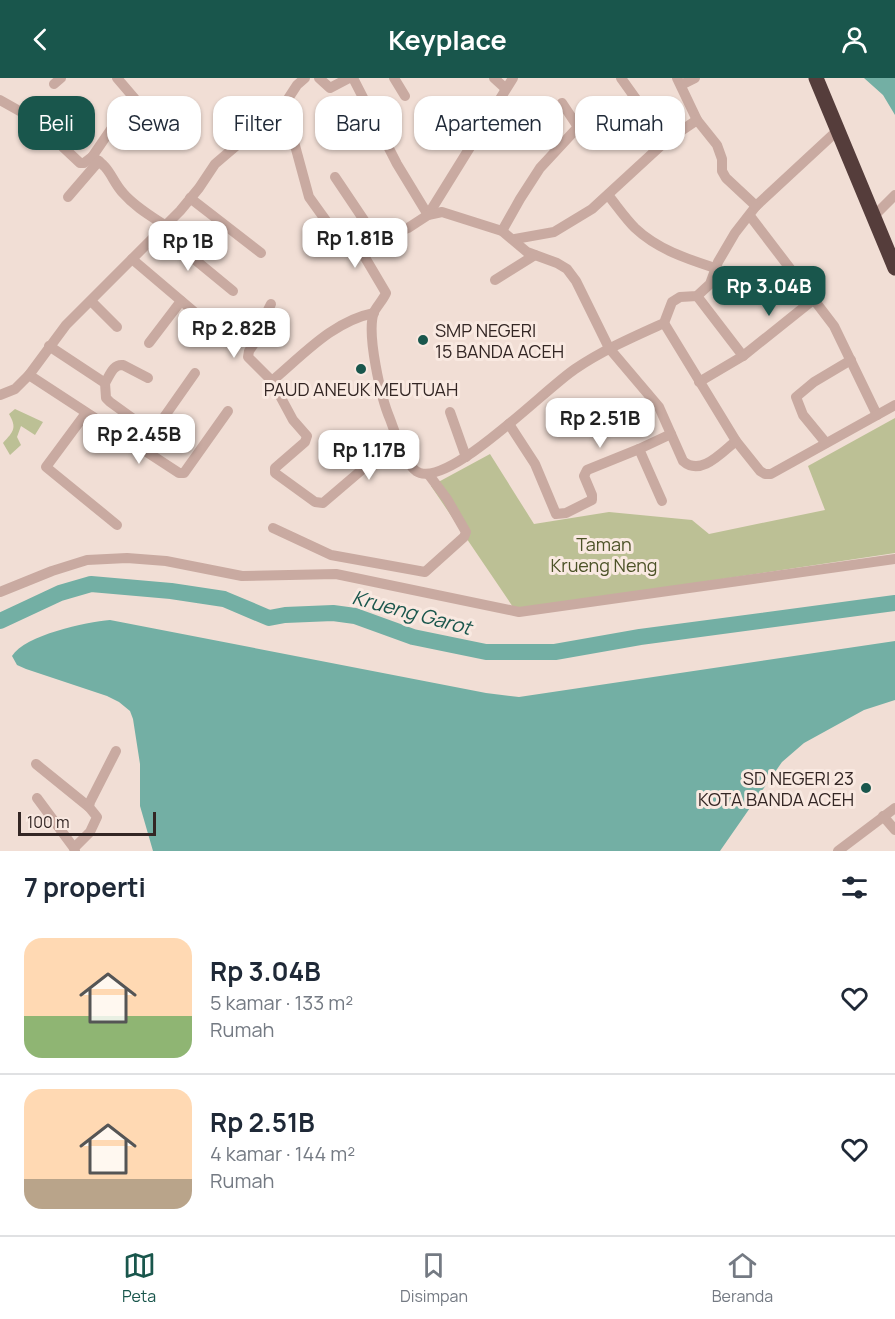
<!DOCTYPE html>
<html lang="id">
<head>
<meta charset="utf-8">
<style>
  body { margin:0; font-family:Manrope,sans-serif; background:#f6f6f7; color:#1f2937; height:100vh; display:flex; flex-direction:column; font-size:22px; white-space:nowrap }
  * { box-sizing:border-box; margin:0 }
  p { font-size:20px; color:#747a83 }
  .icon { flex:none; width:33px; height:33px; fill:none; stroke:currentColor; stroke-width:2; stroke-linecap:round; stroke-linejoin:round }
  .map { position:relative; height:773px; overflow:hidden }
  .panel { display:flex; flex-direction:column; background:#fff; flex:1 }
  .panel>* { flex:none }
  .guide { position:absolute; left:18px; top:18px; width:860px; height:54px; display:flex; gap:12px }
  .scale { position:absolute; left:18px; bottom:15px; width:138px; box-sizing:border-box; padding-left:6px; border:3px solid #332624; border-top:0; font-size:16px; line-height:21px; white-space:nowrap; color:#332624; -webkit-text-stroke:4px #f9e9e1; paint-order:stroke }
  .price { position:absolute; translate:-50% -51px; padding:0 14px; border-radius:12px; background:#fff; color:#222; font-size:20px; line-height:39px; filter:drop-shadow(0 2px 3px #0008) }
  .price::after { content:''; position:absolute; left:50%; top:36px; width:18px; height:14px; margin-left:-9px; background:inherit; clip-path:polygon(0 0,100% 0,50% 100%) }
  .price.on { background:#19564c; color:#fff }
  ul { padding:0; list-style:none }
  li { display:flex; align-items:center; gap:18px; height:150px; padding:0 24px }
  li+li { border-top:2px solid #e0e1e3 }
  li span { display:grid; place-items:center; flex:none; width:168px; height:120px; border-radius:18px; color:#555 }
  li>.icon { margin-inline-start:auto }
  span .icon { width:72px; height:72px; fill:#fffc; stroke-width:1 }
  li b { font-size:26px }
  h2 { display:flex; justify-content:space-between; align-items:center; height:72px; padding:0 24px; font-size:26px }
  .chip { padding:0 21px; border-radius:18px; background:#fff; box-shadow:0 2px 4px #0004; font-size:21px; line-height:54px }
  .chip.on { background:#19564c; color:#fff }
  header { display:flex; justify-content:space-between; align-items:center; height:78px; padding:0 24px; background:#19564c; color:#fff; font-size:27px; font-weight:700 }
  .tabs { display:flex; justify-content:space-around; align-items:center; height:84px; border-top:2px solid #e0e1e3; background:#fff; font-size:16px; color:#747a83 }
  .tabs a { display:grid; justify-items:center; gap:3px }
  .tabs .on { color:#19564c }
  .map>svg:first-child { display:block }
  .green { fill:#bcc095 }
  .water { fill:#73afa4 }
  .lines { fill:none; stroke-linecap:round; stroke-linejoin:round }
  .river { stroke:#73afa4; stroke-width:16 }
  .minor { stroke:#c9aaa1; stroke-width:10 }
  .highway { stroke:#553d3b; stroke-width:15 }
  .poi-dot { fill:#19564c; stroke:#f9e9e1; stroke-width:2 }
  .labels { text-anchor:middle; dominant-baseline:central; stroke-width:6; stroke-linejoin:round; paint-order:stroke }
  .poi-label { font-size:18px; fill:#332624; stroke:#f9e9e1; text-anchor:start }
  .park-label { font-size:18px; fill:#4c5227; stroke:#f9e9e1 }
  .water-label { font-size:20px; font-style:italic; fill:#19564c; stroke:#f9e9e1 }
</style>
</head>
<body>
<header><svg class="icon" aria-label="back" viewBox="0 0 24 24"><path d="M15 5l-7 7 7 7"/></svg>Keyplace<svg class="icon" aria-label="person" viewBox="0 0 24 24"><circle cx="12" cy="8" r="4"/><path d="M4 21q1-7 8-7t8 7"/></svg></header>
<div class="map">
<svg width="895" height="773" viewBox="0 0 895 773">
  <rect width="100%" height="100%" fill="#f1ded5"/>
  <g class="green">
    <path d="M 15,331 L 43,344 L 35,357 L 21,348 L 17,359 L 21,367 L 10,377 L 3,365 C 14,353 17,350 9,336 Z"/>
    <polygon points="895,340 895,475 515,532 431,408 490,376 534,446 609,434 692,442 709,456 825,432 808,388"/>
  </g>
  <g class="water">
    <polygon points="864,0 895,0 895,37 883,17"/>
    <path d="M 110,542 L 486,615 L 519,619 L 895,563 L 895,622 L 864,632 L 804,665 L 782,684 L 720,773 L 153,773 L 140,728 L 140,686 L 133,641 L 130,633 L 119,624 L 107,618 L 26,591 L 17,587 L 12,578 C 25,557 86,544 110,542 Z"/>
  </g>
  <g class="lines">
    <polyline class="river" points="0,543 60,515 91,506 171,513 224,521 269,540 285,537 333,535 355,538 413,559 486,574 555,574 640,559 895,525"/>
    <g class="minor">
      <path d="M 117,0 L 135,21 L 132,28 L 116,44 L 92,79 C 111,89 111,102 123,115 C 135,129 151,138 166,148"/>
      <polyline points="319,0 330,10 349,0"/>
      <polyline points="353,0 397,86 428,137 513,0"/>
      <polyline points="394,0 405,18"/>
      <polyline points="494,0 505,10"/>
      <polyline points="621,0 666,63"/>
      <polyline points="677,0 697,42"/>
      <polyline points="54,6 61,0"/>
      <polyline points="681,7 695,0"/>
      <polyline points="0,22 32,40 80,85 84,85 92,79"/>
      <path d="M 284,27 L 309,119 L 337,158 L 345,165 L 360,171 L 386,215 C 383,222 377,228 374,234 C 366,255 381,320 390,341 C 395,354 406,391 420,395 C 454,405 545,311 575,291 C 603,272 633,259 664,245 L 672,224 L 680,219 L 697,218 L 710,206 L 718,184 L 735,155 L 756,128 L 838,52"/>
      <polyline points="335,99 378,163"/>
      <path d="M 608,117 C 617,128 625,140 635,150 C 657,171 687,181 715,190"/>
      <polyline points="68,119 99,83"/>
      <polyline points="190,120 261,175"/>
      <polyline points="750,138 834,248 877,337"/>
      <polyline points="874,138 895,117"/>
      <polyline points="160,153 233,213"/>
      <polyline points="502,153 520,121 540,90 578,49 562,25"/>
      <polyline points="515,161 554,154 592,131 666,63 697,42 717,67 722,81 722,93 726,100 756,128"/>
      <path d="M 360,171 L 408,150 L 428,137 L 442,134 L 502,153 L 527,174 L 557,185 L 567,191 L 576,203 L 609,270 L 659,329 L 683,383 C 701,399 722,374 736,363"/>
      <polyline points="132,181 205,243"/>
      <polyline points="495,202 535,177"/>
      <polyline points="697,218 743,278 699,304"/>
      <polyline points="91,223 117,249"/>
      <polyline points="236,235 262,254 249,273 248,279 272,303 293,342 307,358 305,364 275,390 275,395 315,424 323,425 398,361"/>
      <polyline points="664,245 736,363 760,393 765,396 771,396 895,327"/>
      <polyline points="262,254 264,240 271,226"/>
      <polyline points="149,265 181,223"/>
      <polyline points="49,268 105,305 106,320 110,324 146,350 152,352 162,342 195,295"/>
      <polyline points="743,278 813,222"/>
      <polyline points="29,297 179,395 184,395 228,333"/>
      <path d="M 272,303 C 303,277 333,243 374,235"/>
      <path d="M 105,305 C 110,297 113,286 123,287 L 148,300"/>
      <polyline points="0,317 15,311 29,297 66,247 180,133 199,110 215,86 284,27 297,7 305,0"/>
      <polyline points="450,334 466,379"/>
      <polyline points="86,335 46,389 117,447"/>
      <polyline points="509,346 535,386 556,436 566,435 592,422 592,417 584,398 587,392 639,371 671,356"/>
      <polyline points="826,365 803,337 796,319 814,304 851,282"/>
      <polyline points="639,371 662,423"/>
      <polyline points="273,450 331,477 425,494 464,459 466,454 447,421 429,397"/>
      <polyline points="0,514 52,493 87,482 127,480 166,483 242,498 336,496 519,534 895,481"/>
      <polyline points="36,686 89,729"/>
      <polyline points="37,720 74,770"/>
      <polyline points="883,738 895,752"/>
      <polyline points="75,773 74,770 90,754 97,739 89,729 90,724 116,673"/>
      <polyline points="838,773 895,730"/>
    </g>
    <polyline class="highway" points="816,0 895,190"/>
  </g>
  <g class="poi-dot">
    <circle cx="423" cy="262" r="6"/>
    <circle cx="361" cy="291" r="6"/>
    <circle cx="866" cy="710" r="6"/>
  </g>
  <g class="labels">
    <g class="poi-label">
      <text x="435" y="252">SMP NEGERI<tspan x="435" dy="21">15 BANDA ACEH</tspan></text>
      <text x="361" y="311" text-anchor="middle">PAUD ANEUK MEUTUAH</text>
      <text x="854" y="700" text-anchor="end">SD NEGERI 23<tspan x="854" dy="21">KOTA BANDA ACEH</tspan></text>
    </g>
    <g class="park-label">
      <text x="604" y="466">Taman<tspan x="604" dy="21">Krueng Neng</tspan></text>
    </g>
    <g class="water-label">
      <text transform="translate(412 534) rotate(15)">Krueng Garot</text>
    </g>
  </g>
</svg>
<div class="scale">100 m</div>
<b class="price" style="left:355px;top:191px">Rp 1.81B</b>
<b class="price" style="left:188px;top:194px">Rp 1B</b>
<b class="price on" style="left:769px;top:239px">Rp 3.04B</b>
<b class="price" style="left:234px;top:281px">Rp 2.82B</b>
<b class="price" style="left:600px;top:371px">Rp 2.51B</b>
<b class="price" style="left:139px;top:387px">Rp 2.45B</b>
<b class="price" style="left:369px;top:403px">Rp 1.17B</b>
<div class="guide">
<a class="chip on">Beli</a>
<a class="chip">Sewa</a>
<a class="chip">Filter</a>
<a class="chip">Baru</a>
<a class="chip">Apartemen</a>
<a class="chip">Rumah</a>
</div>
</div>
<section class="panel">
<h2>7 properti<svg class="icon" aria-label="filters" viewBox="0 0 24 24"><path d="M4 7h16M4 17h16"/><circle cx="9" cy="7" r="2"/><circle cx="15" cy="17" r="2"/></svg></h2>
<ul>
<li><span style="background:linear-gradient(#ffd9b3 65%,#8fb573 0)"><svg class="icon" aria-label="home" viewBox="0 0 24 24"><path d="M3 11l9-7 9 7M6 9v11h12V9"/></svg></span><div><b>Rp 3.04B</b><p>5 kamar · 133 m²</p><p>Rumah</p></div><svg class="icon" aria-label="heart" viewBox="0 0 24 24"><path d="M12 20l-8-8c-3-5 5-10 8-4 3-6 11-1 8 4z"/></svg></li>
<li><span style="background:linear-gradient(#ffd9b3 75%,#b9a48a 0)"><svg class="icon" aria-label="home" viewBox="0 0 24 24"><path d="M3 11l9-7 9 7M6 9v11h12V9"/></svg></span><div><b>Rp 2.51B</b><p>4 kamar · 144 m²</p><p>Rumah</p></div><svg class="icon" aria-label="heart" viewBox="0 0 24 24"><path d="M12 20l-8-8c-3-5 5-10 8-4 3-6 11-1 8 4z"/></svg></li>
</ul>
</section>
<nav class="tabs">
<a class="on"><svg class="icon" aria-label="map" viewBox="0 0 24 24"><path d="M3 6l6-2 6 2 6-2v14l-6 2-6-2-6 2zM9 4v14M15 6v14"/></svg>Peta</a>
<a><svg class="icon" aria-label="saved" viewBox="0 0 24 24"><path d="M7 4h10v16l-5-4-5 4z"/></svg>Disimpan</a>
<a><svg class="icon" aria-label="home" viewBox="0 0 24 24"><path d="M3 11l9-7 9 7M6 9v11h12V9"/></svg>Beranda</a>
</nav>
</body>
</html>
